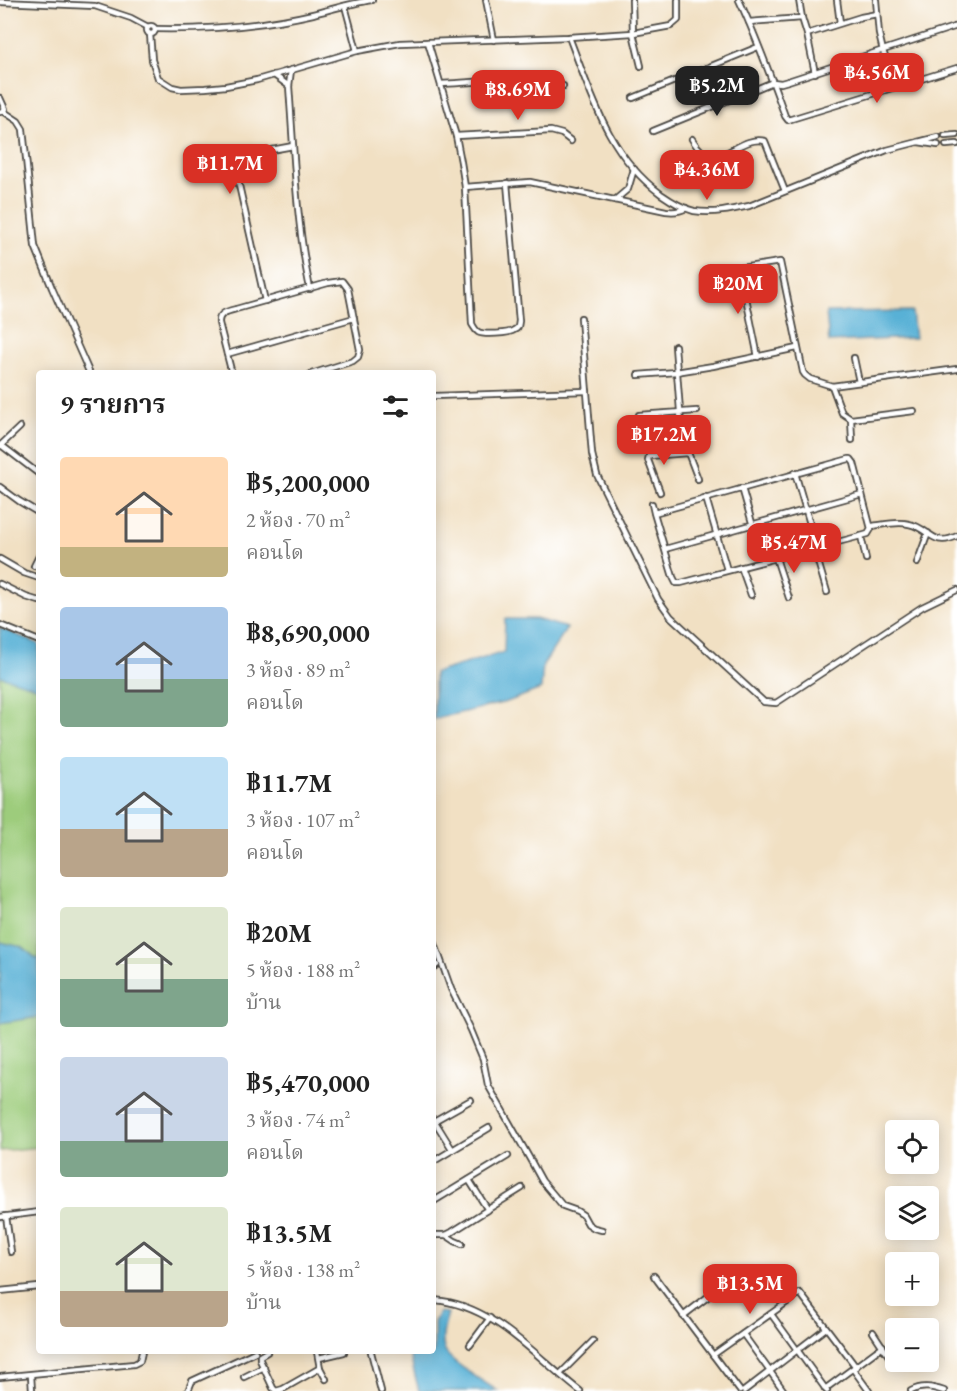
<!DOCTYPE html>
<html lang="th">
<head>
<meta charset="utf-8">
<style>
  body { margin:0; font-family:"EB Garamond","Noto Serif Thai",serif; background:#f6f6f6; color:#222; height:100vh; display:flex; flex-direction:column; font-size:22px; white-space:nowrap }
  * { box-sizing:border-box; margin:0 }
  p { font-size:20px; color:#767676 }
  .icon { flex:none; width:33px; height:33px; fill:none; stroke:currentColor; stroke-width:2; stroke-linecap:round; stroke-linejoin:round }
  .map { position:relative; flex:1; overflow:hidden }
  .panel { position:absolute; left:36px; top:370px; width:400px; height:984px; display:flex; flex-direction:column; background:#fff; border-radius:6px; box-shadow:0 3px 15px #0003 }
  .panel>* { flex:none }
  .fabs { position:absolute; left:885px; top:1120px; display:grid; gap:12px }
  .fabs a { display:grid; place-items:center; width:54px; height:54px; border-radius:6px; background:#fff; box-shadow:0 3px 15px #0003; font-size:30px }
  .price { position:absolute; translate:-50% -51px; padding:0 14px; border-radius:12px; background:#d93025; color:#fff; font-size:20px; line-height:39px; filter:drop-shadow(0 2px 3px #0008) }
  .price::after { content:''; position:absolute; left:50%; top:36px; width:18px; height:14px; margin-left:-9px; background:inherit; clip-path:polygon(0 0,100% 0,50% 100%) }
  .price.current { background:#222; color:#fff }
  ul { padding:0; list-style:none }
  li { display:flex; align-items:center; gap:18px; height:150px; padding:0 24px }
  li span { display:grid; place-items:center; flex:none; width:168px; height:120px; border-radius:6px; color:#555 }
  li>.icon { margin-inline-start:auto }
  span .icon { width:72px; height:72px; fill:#fffc; stroke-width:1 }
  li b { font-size:26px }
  h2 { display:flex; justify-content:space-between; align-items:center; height:72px; padding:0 24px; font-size:26px }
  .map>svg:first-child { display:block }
  .green { fill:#9dcc7b; stroke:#647c53; stroke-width:1.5 }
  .water { fill:#59b1d6; stroke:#426e80; stroke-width:1.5 }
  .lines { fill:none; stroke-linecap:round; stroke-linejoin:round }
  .minor-casing { stroke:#494642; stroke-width:8 }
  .minor { stroke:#fff; stroke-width:4.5 }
</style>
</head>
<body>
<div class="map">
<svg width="957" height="1391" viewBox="0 0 957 1391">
  <rect width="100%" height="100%" fill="#fff"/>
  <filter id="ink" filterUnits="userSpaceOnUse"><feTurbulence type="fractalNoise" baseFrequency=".0167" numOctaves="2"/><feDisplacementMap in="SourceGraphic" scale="12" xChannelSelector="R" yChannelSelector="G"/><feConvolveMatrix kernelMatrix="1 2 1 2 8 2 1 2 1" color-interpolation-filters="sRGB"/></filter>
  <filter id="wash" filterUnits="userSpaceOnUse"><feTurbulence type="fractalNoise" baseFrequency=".008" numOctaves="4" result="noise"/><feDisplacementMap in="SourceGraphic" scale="24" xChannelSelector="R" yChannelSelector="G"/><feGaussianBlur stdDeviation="1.35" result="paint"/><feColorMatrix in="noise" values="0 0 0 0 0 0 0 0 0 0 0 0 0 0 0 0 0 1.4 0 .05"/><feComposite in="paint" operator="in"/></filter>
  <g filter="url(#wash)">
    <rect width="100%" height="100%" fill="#f1e0c3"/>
    <polygon class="green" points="0,628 39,644 39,1147 0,1151"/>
    <g class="water">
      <polygon points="912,311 915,338 829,342 826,312"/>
      <polygon points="505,619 536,619 567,628 543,665 541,689 507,702 434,719 434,673 504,652"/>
      <polygon points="0,628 39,644 39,688 0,676"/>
      <polygon points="0,942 22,947 37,959 39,958 39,1017 0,1023"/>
      <path d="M 439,1312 L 448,1313 C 445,1325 440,1339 445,1351 C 450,1362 486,1383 498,1391 L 419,1391 L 409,1352 L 434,1352 L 434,1322 Z"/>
    </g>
  </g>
  <g filter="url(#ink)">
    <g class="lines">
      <g class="minor-casing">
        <g id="minor">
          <polyline points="486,0 494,40"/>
          <polyline points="632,0 633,33 641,66"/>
          <path d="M 739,0 C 757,38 771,77 785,116 L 788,120 L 957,68"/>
          <polyline points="799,0 802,18"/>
          <polyline points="837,0 840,23"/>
          <polyline points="876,0 879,34 883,51 896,87"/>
          <polyline points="0,2 95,6 131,18 148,27"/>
          <polyline points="345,6 357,51"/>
          <polyline points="749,22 802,18 807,34 861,17 877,14"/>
          <circle cx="151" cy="30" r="4"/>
          <path d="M 155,29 C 208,30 261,26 313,14 C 333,9 352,3 372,0"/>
          <polyline points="150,34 152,60 158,78 172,87 181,89 205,88 226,86 257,80 357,51 400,43 569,37 633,33 671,26 678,20 678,0"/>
          <polyline points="807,34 815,73"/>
          <path d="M 569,37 C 592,96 608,155 661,194 C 671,201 682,208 694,211 C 713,214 731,210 749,206 L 887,150 L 918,142"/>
          <path d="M 428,42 L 456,136 L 461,162 L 465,187 L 472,324 C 474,327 475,330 478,332 C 483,335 509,334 514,330 C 519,328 518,326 519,321 L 507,183"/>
          <path d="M 291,70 L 289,86 C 294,153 296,222 310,289"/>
          <polyline points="274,75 289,86"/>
          <path d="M 441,84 C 481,82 523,77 563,86"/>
          <polyline points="0,98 5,109 3,111 0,112"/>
          <polyline points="633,98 758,47"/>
          <polyline points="3,111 18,121 23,129 35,246 52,288 90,374"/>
          <polyline points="653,131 773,82 781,83 788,81 957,26"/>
          <polyline points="456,136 551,131 562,134 571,141"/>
          <polyline points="945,136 957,135"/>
          <path d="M 692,139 C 716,180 736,134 765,141 L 785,191"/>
          <polyline points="938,145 918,142 938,137"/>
          <polyline points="946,145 957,144"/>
          <path d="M 465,187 L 530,182 L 666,211 C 673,212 679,212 686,208"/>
          <polyline points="615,200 628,189 634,169"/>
          <polyline points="740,268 758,357"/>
          <polyline points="709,273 780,262 803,372 805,375 810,379 832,386 957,369"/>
          <polyline points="265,301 234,163 235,159 239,156 293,146"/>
          <polyline points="581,318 592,454 597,475 658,599 671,617 764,702 776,703 922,607 957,590"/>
          <polyline points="675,346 682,437 698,479"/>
          <polyline points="227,354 354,318"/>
          <polyline points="854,358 859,382"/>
          <path d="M 232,374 L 219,323 C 218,313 228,311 236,309 L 328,283 L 342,281 L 348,289 L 360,350 L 358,357 L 353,361 L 311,374"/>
          <polyline points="638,375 676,372 713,366 797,348"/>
          <polyline points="832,386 842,413 851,419 914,411"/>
          <polyline points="434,396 587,391"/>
          <polyline points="639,415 697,411"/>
          <polyline points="851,419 852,440"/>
          <polyline points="1,445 39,474"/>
          <polyline points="0,446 20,427"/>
          <polyline points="795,473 817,548"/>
          <polyline points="0,487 19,501 39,513"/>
          <polyline points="742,488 763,561"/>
          <polyline points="660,492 648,460 649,456 688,453"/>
          <polyline points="706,498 727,570"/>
          <polyline points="652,504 654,513 673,577 676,583 681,583 861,536 868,534 871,529 854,463 851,459 849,459 654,513"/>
          <path d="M 871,526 C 883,525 897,521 909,524 C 930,528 932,548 957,536"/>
          <polyline points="861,536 866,559"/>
          <polyline points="814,548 827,592"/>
          <polyline points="665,549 862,494"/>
          <polyline points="776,558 789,598"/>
          <polyline points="0,559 24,573 39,578"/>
          <polyline points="917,563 928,533"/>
          <polyline points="34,566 39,556"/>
          <polyline points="741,567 751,595"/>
          <polyline points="0,584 26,597 39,601"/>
          <polyline points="0,625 39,641"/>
          <polyline points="434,941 451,989 471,1030 483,1059 488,1085 531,1161 542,1181 563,1206 577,1211 583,1215 588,1224 594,1228 602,1230"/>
          <polyline points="434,967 437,965"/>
          <polyline points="434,1120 452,1149"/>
          <polyline points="434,1121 471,1100"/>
          <polyline points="434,1161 489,1128"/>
          <polyline points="469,1180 488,1210"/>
          <polyline points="434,1201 508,1156"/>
          <polyline points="6,1216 11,1252"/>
          <polyline points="0,1217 39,1212"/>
          <polyline points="434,1235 446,1235 452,1232 522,1188"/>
          <polyline points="446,1235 455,1241 462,1244"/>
          <polyline points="654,1276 740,1391"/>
          <polyline points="0,1291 39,1287"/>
          <path d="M 434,1300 C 495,1305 534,1356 580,1391"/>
          <polyline points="771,1314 827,1391"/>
          <polyline points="683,1316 714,1292"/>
          <polyline points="873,1332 894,1364"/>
          <polyline points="743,1334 784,1391"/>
          <polyline points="470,1345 490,1318"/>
          <polyline points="267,1352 260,1356 260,1360 273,1388 276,1391 283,1389 320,1368"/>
          <polyline points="317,1352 320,1368 326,1379"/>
          <polyline points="371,1352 381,1391"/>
          <polyline points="713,1355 800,1293 856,1367"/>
          <polyline points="319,1358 344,1352"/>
          <polyline points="853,1369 869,1391"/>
          <polyline points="560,1374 593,1341"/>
          <polyline points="31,1375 32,1391"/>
          <polyline points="0,1377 134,1364 140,1361 142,1352"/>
          <polyline points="244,1377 264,1367"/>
          <polyline points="825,1389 883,1346"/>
          <polyline points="188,1391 192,1381 255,1352"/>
          <polyline points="744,1391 826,1328"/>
          <path d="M 911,1391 C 922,1385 932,1387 944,1391"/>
        </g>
      </g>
      <use href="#minor" class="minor"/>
    </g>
  </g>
</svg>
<div class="fabs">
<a><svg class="icon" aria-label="locate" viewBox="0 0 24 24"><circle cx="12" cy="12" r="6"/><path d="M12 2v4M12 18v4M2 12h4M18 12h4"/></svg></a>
<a><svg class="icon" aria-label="layers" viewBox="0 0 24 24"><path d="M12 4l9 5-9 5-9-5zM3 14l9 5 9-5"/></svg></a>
<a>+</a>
<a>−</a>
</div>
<b class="price" style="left:877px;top:104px">฿4.56M</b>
<b class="price current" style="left:717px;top:117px">฿5.2M</b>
<b class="price" style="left:518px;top:121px">฿8.69M</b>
<b class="price" style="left:230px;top:195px">฿11.7M</b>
<b class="price" style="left:707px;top:201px">฿4.36M</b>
<b class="price" style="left:738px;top:315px">฿20M</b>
<b class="price" style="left:664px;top:466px">฿17.2M</b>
<b class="price" style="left:794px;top:574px">฿5.47M</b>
<b class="price" style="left:750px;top:1315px">฿13.5M</b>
<section class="panel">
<h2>9 รายการ<svg class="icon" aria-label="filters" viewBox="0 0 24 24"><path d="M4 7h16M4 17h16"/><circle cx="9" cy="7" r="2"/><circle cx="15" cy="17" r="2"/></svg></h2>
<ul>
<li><span style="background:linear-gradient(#ffd9b3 75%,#c2b280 0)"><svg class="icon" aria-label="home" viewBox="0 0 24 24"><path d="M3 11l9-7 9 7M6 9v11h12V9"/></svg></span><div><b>฿5,200,000</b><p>2 ห้อง · 70 m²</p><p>คอนโด</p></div></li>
<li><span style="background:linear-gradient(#a9c7e8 60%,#7fa58c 0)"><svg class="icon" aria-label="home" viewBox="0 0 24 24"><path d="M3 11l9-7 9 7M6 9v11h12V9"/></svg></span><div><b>฿8,690,000</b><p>3 ห้อง · 89 m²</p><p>คอนโด</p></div></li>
<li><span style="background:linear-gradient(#bfe0f5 60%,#b9a48a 0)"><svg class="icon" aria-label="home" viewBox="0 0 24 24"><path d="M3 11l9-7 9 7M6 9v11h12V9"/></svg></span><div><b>฿11.7M</b><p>3 ห้อง · 107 m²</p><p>คอนโด</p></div></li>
<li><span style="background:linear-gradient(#dfe7d0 60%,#7fa58c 0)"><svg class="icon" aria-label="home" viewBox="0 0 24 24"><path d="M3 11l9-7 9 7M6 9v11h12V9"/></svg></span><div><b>฿20M</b><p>5 ห้อง · 188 m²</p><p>บ้าน</p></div></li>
<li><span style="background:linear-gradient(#c9d6e8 70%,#7fa58c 0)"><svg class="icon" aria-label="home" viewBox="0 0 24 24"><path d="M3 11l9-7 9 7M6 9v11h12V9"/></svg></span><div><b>฿5,470,000</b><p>3 ห้อง · 74 m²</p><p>คอนโด</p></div></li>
<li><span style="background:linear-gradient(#dfe7d0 70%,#b9a48a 0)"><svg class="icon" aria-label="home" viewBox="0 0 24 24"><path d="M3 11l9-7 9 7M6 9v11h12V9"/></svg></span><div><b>฿13.5M</b><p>5 ห้อง · 138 m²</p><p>บ้าน</p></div></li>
</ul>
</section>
</div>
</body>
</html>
